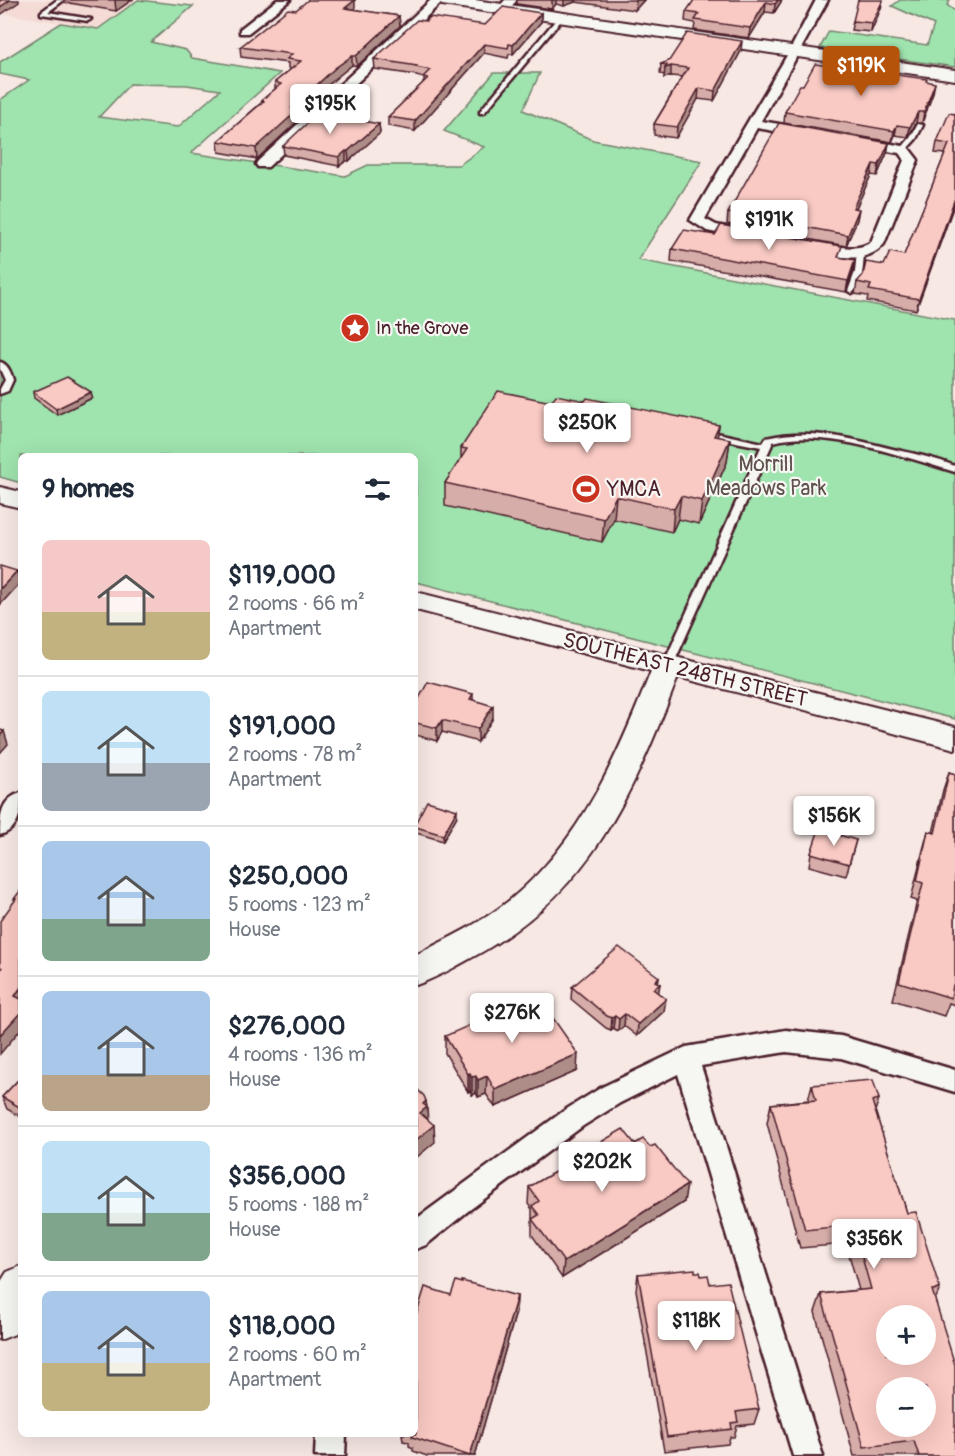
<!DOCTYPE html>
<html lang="en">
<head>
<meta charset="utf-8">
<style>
  body { margin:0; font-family:Pangolin,sans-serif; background:#f2f2f3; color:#1f2937; height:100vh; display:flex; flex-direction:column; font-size:22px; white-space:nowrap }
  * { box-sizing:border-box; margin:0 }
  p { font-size:20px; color:#747a83 }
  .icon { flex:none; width:33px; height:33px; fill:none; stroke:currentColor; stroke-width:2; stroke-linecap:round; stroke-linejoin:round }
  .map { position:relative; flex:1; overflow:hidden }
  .sheet { position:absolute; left:18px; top:453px; width:400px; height:984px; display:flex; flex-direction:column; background:#fff; border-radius:9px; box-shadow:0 6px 24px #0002 }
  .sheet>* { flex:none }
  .tools { position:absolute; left:876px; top:1305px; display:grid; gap:12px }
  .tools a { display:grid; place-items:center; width:60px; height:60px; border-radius:50%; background:#fff; box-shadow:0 6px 24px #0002; font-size:30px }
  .price { position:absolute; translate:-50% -51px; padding:0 14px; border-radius:6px; background:#fff; color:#222; font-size:20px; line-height:39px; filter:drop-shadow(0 2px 3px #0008) }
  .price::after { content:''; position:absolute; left:50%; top:36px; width:18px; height:14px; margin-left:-9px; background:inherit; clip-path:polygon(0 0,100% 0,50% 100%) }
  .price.active { background:#b45309; color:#fff }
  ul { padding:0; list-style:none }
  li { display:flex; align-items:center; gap:18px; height:150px; padding:0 24px }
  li+li { border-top:2px solid #e0e1e3 }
  li span { display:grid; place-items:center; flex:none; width:168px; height:120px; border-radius:9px; color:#555 }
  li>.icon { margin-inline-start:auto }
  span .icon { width:72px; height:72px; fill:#fffc; stroke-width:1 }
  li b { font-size:26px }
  h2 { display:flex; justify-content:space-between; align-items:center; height:72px; padding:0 24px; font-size:26px }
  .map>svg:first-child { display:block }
  .built { fill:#f5dbd6 }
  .green { fill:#9fe3ae; stroke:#74816c; stroke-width:1.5; fill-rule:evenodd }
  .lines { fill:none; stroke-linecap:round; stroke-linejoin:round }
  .lane-casing { stroke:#4a1f2b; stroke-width:5 }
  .street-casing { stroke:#4a1f2b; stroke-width:5 }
  .secondary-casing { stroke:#4a1f2b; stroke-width:4 }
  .lane { fill:#f6f6f2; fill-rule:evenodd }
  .street { fill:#f6f6f2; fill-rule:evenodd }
  .secondary { fill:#f6f6f2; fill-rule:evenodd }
  .wall { fill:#d6ada8; stroke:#4a1f2b; stroke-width:1.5 }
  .shaded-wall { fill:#ae8d88; stroke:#4a1f2b; stroke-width:1.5 }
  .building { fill:#f9c9c3; stroke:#4a1f2b; stroke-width:1.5; fill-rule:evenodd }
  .labels { text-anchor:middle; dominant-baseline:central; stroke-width:4.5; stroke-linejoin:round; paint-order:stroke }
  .far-poi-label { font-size:18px; fill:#4a1f2b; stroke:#f6f6f2; text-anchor:start }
  .park-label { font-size:21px; fill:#5f504c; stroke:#f6f6f2 }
  .poi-label { font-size:21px; fill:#4a1f2b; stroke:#f6f6f2; text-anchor:start }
  .street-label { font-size:21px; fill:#4a1f2b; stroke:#f6f6f2 }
</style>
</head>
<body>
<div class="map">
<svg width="955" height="1456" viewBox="0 0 955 1456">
  <rect width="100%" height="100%" fill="#f7e8e4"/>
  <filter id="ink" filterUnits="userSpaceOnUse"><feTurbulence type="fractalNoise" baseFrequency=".0167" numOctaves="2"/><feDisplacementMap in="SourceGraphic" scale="12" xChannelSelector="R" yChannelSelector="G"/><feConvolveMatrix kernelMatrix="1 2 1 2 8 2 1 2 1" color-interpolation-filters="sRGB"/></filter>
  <g filter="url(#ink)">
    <polygon class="built" points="0,0 138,0 98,29 0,13"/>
    <g class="green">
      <path d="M 138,0 L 193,6 L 151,42 L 186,50 L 192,58 L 280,73 L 191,153 L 345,176 L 368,165 L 459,165 L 484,147 L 444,131 L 494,73 L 540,73 L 523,110 L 593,140 L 702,161 L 638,260 L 955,320 L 955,719 L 416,582 L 416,456 L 21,456 L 21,483 L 0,477 L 0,100 L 29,80 L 0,74 L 0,62 L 61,23 L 98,29 ZM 130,84 L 187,85 L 220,90 L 178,127 L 99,117 Z"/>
      <polygon points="900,0 950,0 947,5 955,11 955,67 820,48 829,31 927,45 934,25 892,6"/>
    </g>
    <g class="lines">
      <g class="lane-casing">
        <g id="lane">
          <polygon points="57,0 64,0 48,12 91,19 88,21 41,14 41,12"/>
          <polygon points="559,16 564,17 484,113 480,113 480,111"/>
          <polygon points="918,124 923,125 916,139 905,151 901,151 900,150 910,138"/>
          <path d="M 857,251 L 864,253 C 863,266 863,285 852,293 L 848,291 L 855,272 Z"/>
          <path d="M 0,362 C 8,364 11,373 13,380 L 8,391 L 0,394 L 0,389 L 5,380 L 0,369 Z"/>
          <path d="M 703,430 L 763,443 L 766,438 C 810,427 854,439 897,450 C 917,454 937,459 955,466 L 955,472 C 904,457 825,428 773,442 L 673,665 L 668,668 L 663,665 L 761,447 L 700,435 L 700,431 Z"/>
        </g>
      </g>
      <g class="street-casing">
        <g id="street">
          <polygon points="277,0 290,0 248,33 240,33 240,29"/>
          <polygon points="431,0 444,0 268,167 258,167 256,164 258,161"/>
          <polygon points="505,0 517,0 507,11 499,11 497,9"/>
          <polygon points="816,0 828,0 761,121 803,128 809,132 803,136 757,128 705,219 716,225 751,232 753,235 746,239 707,231 690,220 789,52"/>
          <path d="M 860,138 L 908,147 L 918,160 L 884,244 C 866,266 833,256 810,250 L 808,247 C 819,236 850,257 871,242 L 904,160 L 899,153 L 855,145 L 853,142 Z"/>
          <path d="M 21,793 C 21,811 20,829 0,835 C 0,817 0,799 21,793 Z"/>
          <polygon points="786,1030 841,1036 955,1070 955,1092 841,1058 786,1052 701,1066 823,1456 793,1456 678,1074 620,1103 583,1126 468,1211 426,1245 416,1249 416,1219 565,1110 602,1087 686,1047"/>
          <polygon points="316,1434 346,1434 345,1456 315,1456"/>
        </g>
      </g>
      <g class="secondary-casing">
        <g id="secondary">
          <polygon points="434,0 475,0 955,70 955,80 442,5"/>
          <polygon points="0,487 21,492 21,508 0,503"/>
          <path d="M 416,592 L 955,727 L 955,749 L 678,677 C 632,796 590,894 473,957 C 455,967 436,978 416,985 L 416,955 C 448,938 482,923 511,899 C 582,840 618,755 651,671 L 416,610 Z"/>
          <polygon points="21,1266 21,1324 15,1334 0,1340 0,1283 7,1272"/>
        </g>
      </g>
      <use href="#lane" class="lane"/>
      <use href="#street" class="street"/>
      <use href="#secondary" class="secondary"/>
    </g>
    <g class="wall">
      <polygon points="64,0 132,0 116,11 64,2"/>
      <polygon points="517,0 644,0 635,10 575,2 564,6 556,4 552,9 517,4"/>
      <polygon points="782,0 774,13 765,12 749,38 694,30 695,23 685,21 686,12"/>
      <polygon points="881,8 871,32 851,30 853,21"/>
      <polygon points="296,10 355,10 399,16 400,26 357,66 352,65 336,78 299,112 300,119 257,159 219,152 218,141 262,102 262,100 275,89 275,82 291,69 288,68 288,63 241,57 240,47"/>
      <polygon points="541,13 541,22 513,54 509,54 508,58 484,53 415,131 388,126 388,117 424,82 424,78 416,76 416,75 375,69 374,59 426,21 485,25"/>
      <polygon points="741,51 714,101 698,99 676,138 654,135 654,124 682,77 671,76 664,78 665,75 660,74 661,64"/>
      <polygon points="926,82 933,93 922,123 916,123 908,137 895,135 892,142 784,123 785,112 803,85"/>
      <polygon points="955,114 955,202 916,310 867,301 868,296 855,294 857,282 904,255 945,154 935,153 937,142"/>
      <polygon points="379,124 380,133 349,161 346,161 339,166 284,155 283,146"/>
      <polygon points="889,143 887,153 877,176 871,175 856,208 857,220 846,246 727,224 728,213"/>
      <polygon points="672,249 840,258 855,260 853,271 846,292 671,261"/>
      <polygon points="33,392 91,392 92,398 57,415 34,398"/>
      <polygon points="585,401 719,425 717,437 730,439 727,462 699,524 678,519 672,532 614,519 602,542 445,506 445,483 461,459 461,448 551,402"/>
      <polygon points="473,694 473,700 493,718 478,742 442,732 437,741 416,735 416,704"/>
      <polygon points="949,772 955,774 955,1005 949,1003 944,1016 893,1000 917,901 911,899 923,850 928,831 933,833 943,790"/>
      <polygon points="457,816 443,841 416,833 416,822"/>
      <polygon points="856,840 846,876 809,866 811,853"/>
      <polygon points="658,983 658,993 664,1011 637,1036 624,1026 618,1031 613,1028 611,1030 606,1028 571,999 572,987"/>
      <polygon points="445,1036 577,1071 495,1107 486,1094 478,1097 476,1093 472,1095 470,1091 468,1092 445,1053"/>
      <polygon points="21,1077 21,1117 7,1109 2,1097"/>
      <polygon points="812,1085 879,1099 875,1111 907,1213 940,1289 935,1300 955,1456 854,1456 815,1312 821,1294 859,1290 846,1244 800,1248 767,1123 771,1104 808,1100"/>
      <polygon points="635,1144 684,1202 562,1278 532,1235 532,1209 528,1204 529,1187 586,1154 586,1151"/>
      <polygon points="695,1272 710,1284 759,1409 754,1424 737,1426 734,1437 730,1437 728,1444 664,1451 636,1290 638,1274"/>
      <polygon points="451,1295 517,1296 516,1312 475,1456 427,1456 413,1451 413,1448 409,1446 409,1442 403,1441 402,1434 416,1434"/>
    </g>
    <g class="shaded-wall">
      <polygon points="10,0 19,0 19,2 0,15 0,7"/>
      <polygon points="116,0 132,0 116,11 115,1"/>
      <polygon points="355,0 355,10 345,8"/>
      <polygon points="552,0 556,0 556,4 552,9"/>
      <polygon points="564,0 575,0 575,2 564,6"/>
      <polygon points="637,0 644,0 635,10 636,1"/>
      <polygon points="778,0 782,0 774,13 775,4"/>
      <polygon points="883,0 881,8 871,32 872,23"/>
      <polygon points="766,2 765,12 749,38 750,28"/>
      <polygon points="541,13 541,22 513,54 513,45"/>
      <polygon points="399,16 400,26 357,66 356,56"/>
      <polygon points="742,41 741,51 714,101 715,91"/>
      <polygon points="484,44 484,53 415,131 415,121"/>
      <polygon points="352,56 352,65 336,78 299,112 300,119 257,159 256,148 292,108 335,68"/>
      <polygon points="671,66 671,76 664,78 665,68"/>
      <polygon points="935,83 933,93 922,123 924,112"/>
      <polygon points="699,88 698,99 676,138 677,127"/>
      <polygon points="918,112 916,123 908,137 910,127"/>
      <polygon points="379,124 380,133 349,161 348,151"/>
      <polygon points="897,125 895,135 892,142 894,131"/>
      <polygon points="889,143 887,153 877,176 879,165"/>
      <polygon points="346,151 346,161 339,166 339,157"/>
      <polygon points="873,164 871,175 851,219 853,208"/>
      <polygon points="955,198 955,202 916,310 919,299"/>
      <polygon points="859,209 857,220 846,246 848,235"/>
      <polygon points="855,260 853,271 846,292 848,281"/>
      <polygon points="91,392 92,398 57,415 56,409"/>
      <polygon points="719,425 716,448 714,436"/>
      <polygon points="730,439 727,462 699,524 702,501"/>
      <polygon points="616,496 614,519 602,542 604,519"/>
      <polygon points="681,496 678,519 672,532 674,509"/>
      <polygon points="17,571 20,583 0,605 0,589"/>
      <polygon points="493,706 493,718 478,742 478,729"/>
      <polygon points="442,720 442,732 437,741 437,728"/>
      <polygon points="4,731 8,744 0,753 0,736"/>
      <polygon points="457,810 457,816 443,841 443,835"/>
      <polygon points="659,977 658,985 660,984 658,996 652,1001 655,981"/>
      <polygon points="21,987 21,1006 15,996"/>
      <polygon points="666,999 664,1011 637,1036 638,1024"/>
      <polygon points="21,1012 21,1029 0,1054 0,1035"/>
      <polygon points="625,1014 624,1026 618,1031 619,1019"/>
      <polygon points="615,1016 613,1028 611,1030 612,1018"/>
      <polygon points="578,1054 577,1071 495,1107 495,1090"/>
      <polygon points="470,1073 470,1091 468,1092 468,1074"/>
      <polygon points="476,1076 476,1093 472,1095 472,1077"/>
      <polygon points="487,1076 486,1094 478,1097 478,1080"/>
      <polygon points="426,1101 427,1107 428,1124 420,1113 423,1104"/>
      <polygon points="434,1125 435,1142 416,1158 416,1140"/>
      <polygon points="687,1185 684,1202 562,1278 564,1262"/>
      <polygon points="517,1296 516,1312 475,1456 470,1456"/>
    </g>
    <g class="building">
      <polygon points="0,0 10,0 0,7"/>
      <polygon points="308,0 355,0 345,8 399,16 356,56 352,56 335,68 292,108 299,109 256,148 218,141 264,101 262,100 281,84 275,82 301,61 287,59 292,54 240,47 288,9 296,10"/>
      <polygon points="694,0 778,0 775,4 766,2 750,28 695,20 699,14 686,12"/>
      <polygon points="858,0 883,0 872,23 853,21"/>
      <polygon points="503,7 541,13 513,45 509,44 508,48 484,44 415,121 388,117 428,78 423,77 430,70 416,67 417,66 374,59 417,20 426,21 430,17 485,25"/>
      <polygon points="687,33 742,41 715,91 699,88 677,127 654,124 688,68 671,66 665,68 667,65 661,64 669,61"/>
      <polygon points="815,64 927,79 926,81 935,83 924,112 918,112 910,127 897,125 894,131 785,112 800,85 803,85"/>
      <polygon points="318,113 379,124 348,151 346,151 339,157 283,146"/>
      <polygon points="949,113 955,114 955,198 919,299 869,290 871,285 857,282 863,275 866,262 884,265 890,252 904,255 949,144 937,142"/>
      <polygon points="779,123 889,143 879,165 873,164 853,208 859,209 848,235 728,213"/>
      <polygon points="721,225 842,246 838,257 855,260 848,281 672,249 684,230 715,235"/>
      <polygon points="67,377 91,392 56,409 33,392"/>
      <polygon points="498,391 551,402 556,395 585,401 587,398 719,425 714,436 730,439 702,501 681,496 674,509 616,496 604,519 445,483 467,449 461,448"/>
      <polygon points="0,566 17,571 0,589"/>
      <polygon points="428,682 473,694 470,699 493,706 478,729 442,720 437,728 416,723 416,704"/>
      <polygon points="0,730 4,731 0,736"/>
      <polygon points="949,772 955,774 955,986 953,985 951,998 899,982 923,883 917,881 928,831 935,833"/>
      <polygon points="427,801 457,810 443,835 416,827 416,822"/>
      <polygon points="819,829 856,840 849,864 811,853"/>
      <polygon points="21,890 21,987 15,996 21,999 21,1012 0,1035 0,970 2,968 0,967 0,921 16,899 14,899"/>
      <polygon points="619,947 659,977 655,981 660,984 653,989 666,999 638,1024 625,1014 619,1019 615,1016 612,1018 607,1016 572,987"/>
      <polygon points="532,998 539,998 578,1054 495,1090 487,1076 478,1080 476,1076 472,1077 470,1073 468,1074 445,1036"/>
      <polygon points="21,1077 21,1108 2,1097"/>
      <path d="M 873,1080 L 879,1099 L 872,1101 L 907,1213 L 916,1212 L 940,1289 L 932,1290 L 955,1365 L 955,1456 L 919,1456 L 914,1441 L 864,1447 L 821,1294 L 871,1289 L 853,1225 L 805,1230 L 771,1104 L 816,1100 L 812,1085 ZM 886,1316 L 926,1316 L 926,1354 L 886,1354 ZM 886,1388 L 926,1388 L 926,1426 L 886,1426 Z"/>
      <polygon points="416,1088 424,1096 426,1101 423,1104 427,1107 420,1113 434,1125 416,1140"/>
      <polygon points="623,1129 635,1144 643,1139 650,1147 655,1145 687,1185 564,1262 532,1219 539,1215 532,1206 539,1201 529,1187 588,1153 586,1151"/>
      <polygon points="695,1269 695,1272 700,1272 701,1276 708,1275 710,1284 728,1282 759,1409 736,1412 738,1422 731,1423 732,1429 667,1437 638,1274"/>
      <polygon points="456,1281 462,1283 462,1281 517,1296 470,1456 412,1437 413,1434 416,1434 416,1316 425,1287 451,1295"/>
    </g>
  </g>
  <defs>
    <g id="sight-disc" transform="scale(1.5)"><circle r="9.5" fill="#c8321e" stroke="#f6f6f2"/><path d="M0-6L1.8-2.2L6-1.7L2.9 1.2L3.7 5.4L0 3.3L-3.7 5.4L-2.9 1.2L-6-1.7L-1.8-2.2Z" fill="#fff"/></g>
    <g id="stadium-disc" transform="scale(1.5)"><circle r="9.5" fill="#c8321e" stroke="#f6f6f2"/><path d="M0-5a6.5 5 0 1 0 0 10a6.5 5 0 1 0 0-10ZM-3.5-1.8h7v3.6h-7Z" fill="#fff"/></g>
  </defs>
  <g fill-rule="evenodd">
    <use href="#sight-disc" x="355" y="328"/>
    <use href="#stadium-disc" x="586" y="489"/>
  </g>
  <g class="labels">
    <g class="far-poi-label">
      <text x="376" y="328">In the Grove</text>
    </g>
    <g class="park-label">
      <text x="766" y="464">Morrill<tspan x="766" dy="24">Meadows Park</tspan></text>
    </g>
    <g class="poi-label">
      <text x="607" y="489">YMCA</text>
    </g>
    <g class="street-label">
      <text transform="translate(685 670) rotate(14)">SOUTHEAST 248TH STREET</text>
    </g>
  </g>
</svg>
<div class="tools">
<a>+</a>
<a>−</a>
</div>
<b class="price active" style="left:861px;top:97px">$119K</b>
<b class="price" style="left:330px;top:135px">$195K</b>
<b class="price" style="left:769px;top:251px">$191K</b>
<b class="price" style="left:587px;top:454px">$250K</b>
<b class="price" style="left:834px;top:847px">$156K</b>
<b class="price" style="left:512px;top:1044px">$276K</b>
<b class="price" style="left:602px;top:1193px">$202K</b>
<b class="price" style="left:874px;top:1270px">$356K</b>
<b class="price" style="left:696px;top:1352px">$118K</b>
<section class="sheet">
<h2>9 homes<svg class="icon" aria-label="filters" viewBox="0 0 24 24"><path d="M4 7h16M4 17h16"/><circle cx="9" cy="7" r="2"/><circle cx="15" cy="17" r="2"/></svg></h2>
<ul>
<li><span style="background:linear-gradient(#f6c9c9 60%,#c2b280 0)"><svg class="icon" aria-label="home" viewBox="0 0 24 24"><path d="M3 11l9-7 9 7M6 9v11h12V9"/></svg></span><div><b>$119,000</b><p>2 rooms · 66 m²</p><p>Apartment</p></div></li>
<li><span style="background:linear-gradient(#bfe0f5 60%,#9aa5b1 0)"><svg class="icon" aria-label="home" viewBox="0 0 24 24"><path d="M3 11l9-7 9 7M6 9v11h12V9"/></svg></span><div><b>$191,000</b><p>2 rooms · 78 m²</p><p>Apartment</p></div></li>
<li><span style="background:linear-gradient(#a9c7e8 65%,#7fa58c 0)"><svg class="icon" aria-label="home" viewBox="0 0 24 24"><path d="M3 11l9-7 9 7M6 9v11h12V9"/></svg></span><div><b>$250,000</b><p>5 rooms · 123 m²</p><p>House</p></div></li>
<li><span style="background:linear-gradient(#a9c7e8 70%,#b9a48a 0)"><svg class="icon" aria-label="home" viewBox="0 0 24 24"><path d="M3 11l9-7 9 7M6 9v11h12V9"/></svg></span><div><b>$276,000</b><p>4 rooms · 136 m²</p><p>House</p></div></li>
<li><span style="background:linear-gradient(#bfe0f5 60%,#7fa58c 0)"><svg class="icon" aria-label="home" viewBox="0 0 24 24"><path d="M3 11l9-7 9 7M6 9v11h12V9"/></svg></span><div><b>$356,000</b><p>5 rooms · 188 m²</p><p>House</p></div></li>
<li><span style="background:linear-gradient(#a9c7e8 60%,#c2b280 0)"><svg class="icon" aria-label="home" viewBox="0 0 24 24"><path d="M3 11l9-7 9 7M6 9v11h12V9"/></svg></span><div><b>$118,000</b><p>2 rooms · 60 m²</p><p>Apartment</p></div></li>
</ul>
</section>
</div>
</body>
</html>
